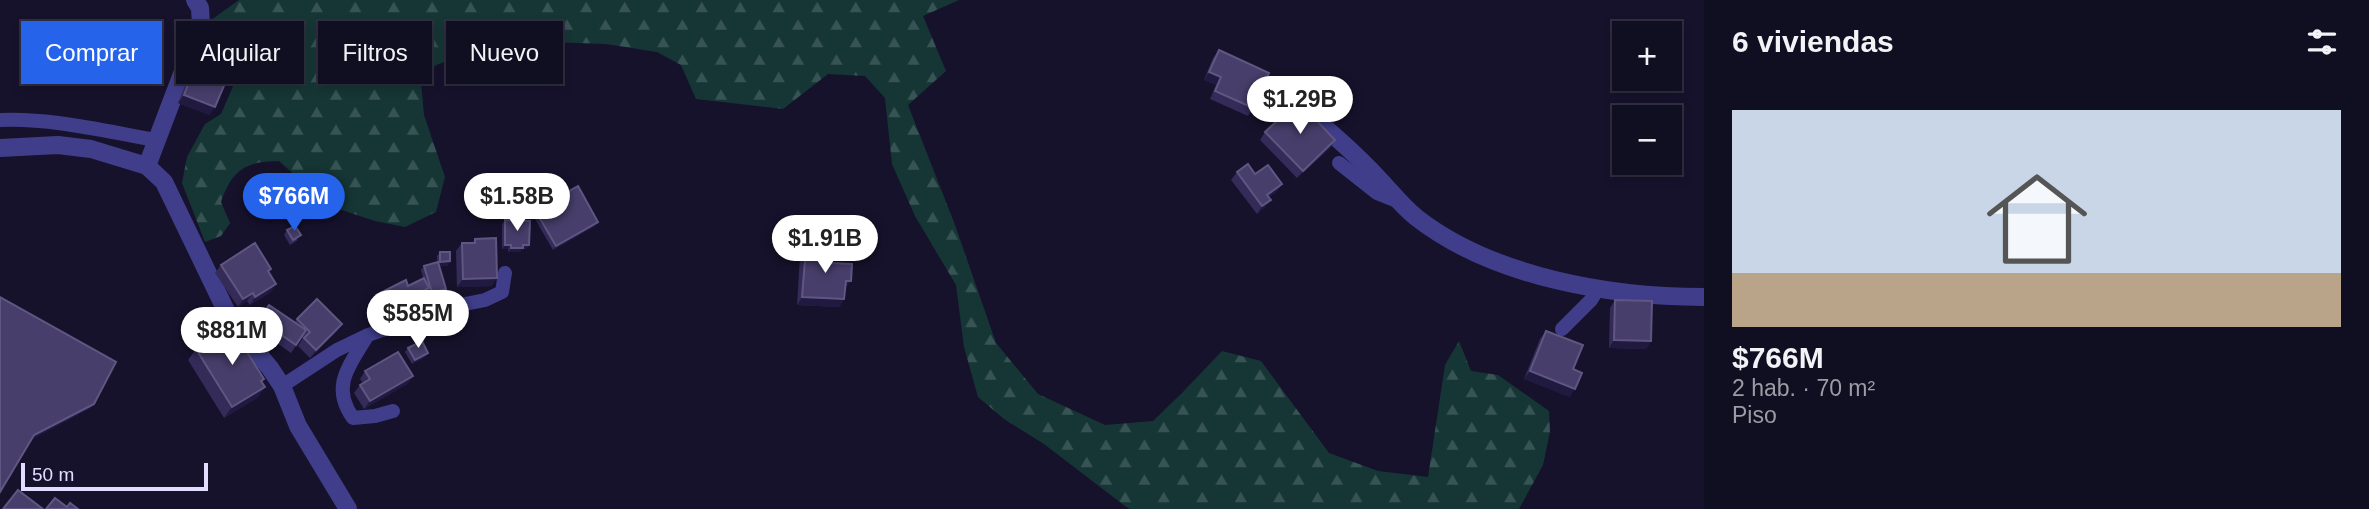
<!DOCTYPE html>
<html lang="es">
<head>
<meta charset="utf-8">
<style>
  body { margin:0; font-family:Arial,sans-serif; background:#1e1c2e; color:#f1f3f6; height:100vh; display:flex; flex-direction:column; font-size:26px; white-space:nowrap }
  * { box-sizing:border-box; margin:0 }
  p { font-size:23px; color:#9c9ca5 }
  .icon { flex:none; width:38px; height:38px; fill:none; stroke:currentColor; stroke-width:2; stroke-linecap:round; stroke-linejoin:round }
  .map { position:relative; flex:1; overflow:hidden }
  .panel { display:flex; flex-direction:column; background:#100e21; width:665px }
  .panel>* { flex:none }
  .banner { position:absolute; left:21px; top:21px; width:665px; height:63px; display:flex; gap:14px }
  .controls { position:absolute; left:1612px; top:21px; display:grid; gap:14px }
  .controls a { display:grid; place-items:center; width:70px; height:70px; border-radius:0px; background:#100e21; box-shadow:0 4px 10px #0003,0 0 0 2px #302e3f; font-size:35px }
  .scale { position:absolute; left:21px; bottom:18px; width:187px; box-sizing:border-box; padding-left:7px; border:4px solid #e1ddff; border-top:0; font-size:19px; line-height:24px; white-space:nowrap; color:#e1ddff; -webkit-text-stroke:5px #16122c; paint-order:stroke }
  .price { position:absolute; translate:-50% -60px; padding:0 16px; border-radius:24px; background:#fff; color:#222; font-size:23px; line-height:46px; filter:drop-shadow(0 2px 4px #0008) }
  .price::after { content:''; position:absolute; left:50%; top:42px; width:21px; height:16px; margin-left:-10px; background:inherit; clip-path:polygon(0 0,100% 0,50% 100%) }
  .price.current { background:#2563eb; color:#fff }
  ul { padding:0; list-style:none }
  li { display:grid; align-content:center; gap:14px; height:371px; padding:0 28px }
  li+li { border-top:2px solid #302e3f }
  li span { display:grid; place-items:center; height:217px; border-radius:0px; color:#555 }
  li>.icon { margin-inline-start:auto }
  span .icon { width:126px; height:126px; fill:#fffc; stroke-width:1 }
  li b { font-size:30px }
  h2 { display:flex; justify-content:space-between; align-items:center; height:84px; padding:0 28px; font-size:30px }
  .pill { padding:0 24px; border-radius:0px; background:#100e21; box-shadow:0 4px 10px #0003,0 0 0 2px #302e3f; font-size:24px; line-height:63px }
  .pill.current { background:#2563eb; color:#fff }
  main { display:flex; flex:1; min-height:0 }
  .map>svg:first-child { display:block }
  .forest { fill:url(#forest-firs) }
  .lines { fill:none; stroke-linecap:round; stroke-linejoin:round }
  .service { stroke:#403e8b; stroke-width:14 }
  .minor { stroke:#403e8b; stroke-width:18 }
  .wall { fill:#342b59 }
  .shaded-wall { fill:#201940 }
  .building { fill:#473e6b; stroke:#5f5782; stroke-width:2 }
</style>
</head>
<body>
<main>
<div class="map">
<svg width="1704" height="509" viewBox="0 0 1704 509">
  <defs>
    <pattern id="forest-firs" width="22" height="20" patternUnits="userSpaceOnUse" patternTransform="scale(1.75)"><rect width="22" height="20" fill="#153635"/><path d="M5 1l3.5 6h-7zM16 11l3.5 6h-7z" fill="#375353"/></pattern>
  </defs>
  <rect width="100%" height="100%" fill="#16122c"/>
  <path class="forest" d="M 239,0 L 959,0 L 923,16 L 946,71 L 908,105 L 955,225 L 996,343 L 1038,394 L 1105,425 L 1153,421 L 1182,393 L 1222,351 L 1261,361 L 1329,453 L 1378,471 L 1428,477 L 1445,365 L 1459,341 L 1471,371 L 1498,375 L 1549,411 L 1550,432 L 1543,465 L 1519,509 L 1130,509 L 1125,506 L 1044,444 L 1004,419 L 978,397 L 964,347 L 956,285 L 915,216 L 892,164 L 885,98 L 865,76 L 828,74 L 783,109 L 696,99 L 681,65 L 657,52 L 606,44 L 521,41 L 467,54 L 436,65 L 421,82 L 424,115 L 445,177 L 436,212 L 405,227 L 375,221 L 308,199 L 298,178 L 279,161 C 245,161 232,170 221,202 L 230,223 L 221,236 L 205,242 L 182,183 L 187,157 L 205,124 L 221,114 L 241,68 L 201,50 L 211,20 Z"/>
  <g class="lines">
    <g class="service">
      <path d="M 0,120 C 53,118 104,131 156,140"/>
      <polyline points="1339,163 1377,193 1397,201"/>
      <polyline points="1562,329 1591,300 1598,289"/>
      <path d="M 367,336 C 350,365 330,386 353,418 L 375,416 L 393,411"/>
      <polyline points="282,386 337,350 368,335 450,307 485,300 502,292 505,273"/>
    </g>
    <g class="minor">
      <path d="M 1294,102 C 1324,126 1354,152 1380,180 C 1393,194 1403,207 1417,218 C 1493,277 1610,297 1704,297"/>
      <polyline points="0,148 58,145 91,149 147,166 164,182 231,321 270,368 282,386 298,426 348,509"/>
      <polyline points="147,166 201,24 200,8 195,0"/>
    </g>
  </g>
  <g class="wall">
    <polygon points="202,49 210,115 178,103 197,57"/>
    <polygon points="1219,50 1253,108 1248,116 1210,99 1216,85 1204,80 1213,58"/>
    <polygon points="1265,132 1335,140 1330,148 1297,178 1260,140"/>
    <polygon points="1237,172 1255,174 1282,184 1276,192 1269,197 1265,207 1257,214 1231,180"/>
    <polygon points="535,210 595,226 553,250 532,214"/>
    <polygon points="505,220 529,245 526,249 522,249 520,252 508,252 508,249 502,249 502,224"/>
    <polygon points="287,230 298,240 290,245 284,235"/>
    <polygon points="475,239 492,286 457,287 456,251 462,243 472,243"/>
    <polygon points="806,248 831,263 845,289 844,299 839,307 797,305 800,256"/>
    <polygon points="440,252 450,261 447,266 439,266 446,289 443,293 429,297 427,291 424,296 404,306 401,311 378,320 370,303 376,295 408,286 423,278 421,270 424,266 437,263 437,256"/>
    <polygon points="221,265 271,269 269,272 271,292 250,305 247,301 238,307 215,273"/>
    <polygon points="1615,300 1651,341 1646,349 1609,348 1610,308"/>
    <polygon points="269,305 295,322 297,319 342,324 336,332 310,358 298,346 303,338 302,337 291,353 254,327"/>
    <polygon points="1546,331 1573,369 1570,397 1524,379 1540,339"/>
    <polygon points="408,348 428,353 425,357 412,364 405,352"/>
    <polygon points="196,349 264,379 262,382 265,387 257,398 224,418 188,360"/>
    <polygon points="365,371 413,376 407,384 364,409 354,393 360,385 363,383 360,379"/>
  </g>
  <g class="shaded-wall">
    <polygon points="1209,72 1221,77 1216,85 1204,80"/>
    <polygon points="184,95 215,107 210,115 178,103"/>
    <polygon points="1335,140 1330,148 1297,178 1303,171"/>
    <polygon points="1282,184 1276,192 1262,203 1267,195"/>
    <polygon points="1271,200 1265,207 1257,214 1262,206"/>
    <polygon points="598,222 595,226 553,250 556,246"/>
    <polygon points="505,245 511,245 508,249 502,249"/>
    <polygon points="523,245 529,245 526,249 522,249 520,252 508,252 511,248"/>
    <polygon points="450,261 447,266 437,266 440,262"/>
    <polygon points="497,278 492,286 457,287 463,279"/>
    <polygon points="846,281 851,281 845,289"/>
    <polygon points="276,284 271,292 250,305 255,297"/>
    <polygon points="429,288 424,296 404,306 401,311 378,320 384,312"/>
    <polygon points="446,289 443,293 429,297 432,293"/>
    <polygon points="253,293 247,301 238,307 243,299"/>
    <polygon points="802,297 844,299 839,307 797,305"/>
    <polygon points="342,324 336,332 310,358 316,350"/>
    <polygon points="1614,340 1651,341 1646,349 1609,348"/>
    <polygon points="428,353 425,357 412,364 415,360"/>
    <polygon points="1530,371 1575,389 1570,397 1524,379"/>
    <polygon points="413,376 407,384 364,409 370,401"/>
    <polygon points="265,387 257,398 224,418 232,407"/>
    <polygon points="94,404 91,408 31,440 34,435"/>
  </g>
  <g class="building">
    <polygon points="202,49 234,62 215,107 184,95"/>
    <polygon points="1219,50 1269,73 1253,108 1215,91 1221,77 1209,72"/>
    <polygon points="1298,101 1335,140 1303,171 1265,132"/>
    <polygon points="1248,164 1255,174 1268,165 1282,184 1267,195 1271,200 1262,206 1237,172"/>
    <polygon points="578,186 598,222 556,246 535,210"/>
    <polygon points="505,220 530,221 529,245 523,245 523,248 511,248 511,245 505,245"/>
    <polygon points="295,226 301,235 293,240 287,230"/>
    <polygon points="496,238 497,278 463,279 462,243 475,243 475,239"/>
    <polygon points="255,243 271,269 268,271 276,284 255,297 253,293 243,299 221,265"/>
    <polygon points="806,248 832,249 831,263 852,264 851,281 846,281 844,299 802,297"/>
    <polygon points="440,252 450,252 450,261 440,262"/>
    <polygon points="438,262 446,289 432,293 424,266"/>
    <polygon points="424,278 429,288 404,300 406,303 384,312 376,295 406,280 408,286"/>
    <polygon points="0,297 116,362 94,404 34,435 0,492"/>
    <polygon points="317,299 342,324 316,350 304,338 310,332 297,319"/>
    <polygon points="1615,300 1652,301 1651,341 1614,340"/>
    <polygon points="269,305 306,330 296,345 259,319"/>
    <polygon points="231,327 264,379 261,381 265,387 232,407 196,349"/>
    <polygon points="1546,331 1583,345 1573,369 1582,373 1575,389 1530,371"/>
    <polygon points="422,341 428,353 415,360 408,348"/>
    <polygon points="398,352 413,376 370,401 360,385 370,379 365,371"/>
    <polygon points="18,490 43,509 3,509"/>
    <polygon points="55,498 67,507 70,503 78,509 46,509"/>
  </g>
</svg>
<div class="controls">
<a>+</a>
<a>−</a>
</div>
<div class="scale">50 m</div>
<b class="price" style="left:1300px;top:136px">$1.29B</b>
<b class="price current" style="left:294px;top:233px">$766M</b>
<b class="price" style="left:517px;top:233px">$1.58B</b>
<b class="price" style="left:825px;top:275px">$1.91B</b>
<b class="price" style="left:418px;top:350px">$585M</b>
<b class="price" style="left:232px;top:367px">$881M</b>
<div class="banner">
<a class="pill current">Comprar</a>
<a class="pill">Alquilar</a>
<a class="pill">Filtros</a>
<a class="pill">Nuevo</a>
</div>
</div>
<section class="panel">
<h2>6 viviendas<svg class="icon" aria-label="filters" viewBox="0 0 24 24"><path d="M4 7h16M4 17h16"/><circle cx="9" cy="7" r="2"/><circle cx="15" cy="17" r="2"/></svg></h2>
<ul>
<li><span style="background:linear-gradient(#c9d6e8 75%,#b9a48a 0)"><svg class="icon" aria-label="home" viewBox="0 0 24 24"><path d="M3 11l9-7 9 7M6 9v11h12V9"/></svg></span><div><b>$766M</b><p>2 hab. · 70 m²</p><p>Piso</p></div></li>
</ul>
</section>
</main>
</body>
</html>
